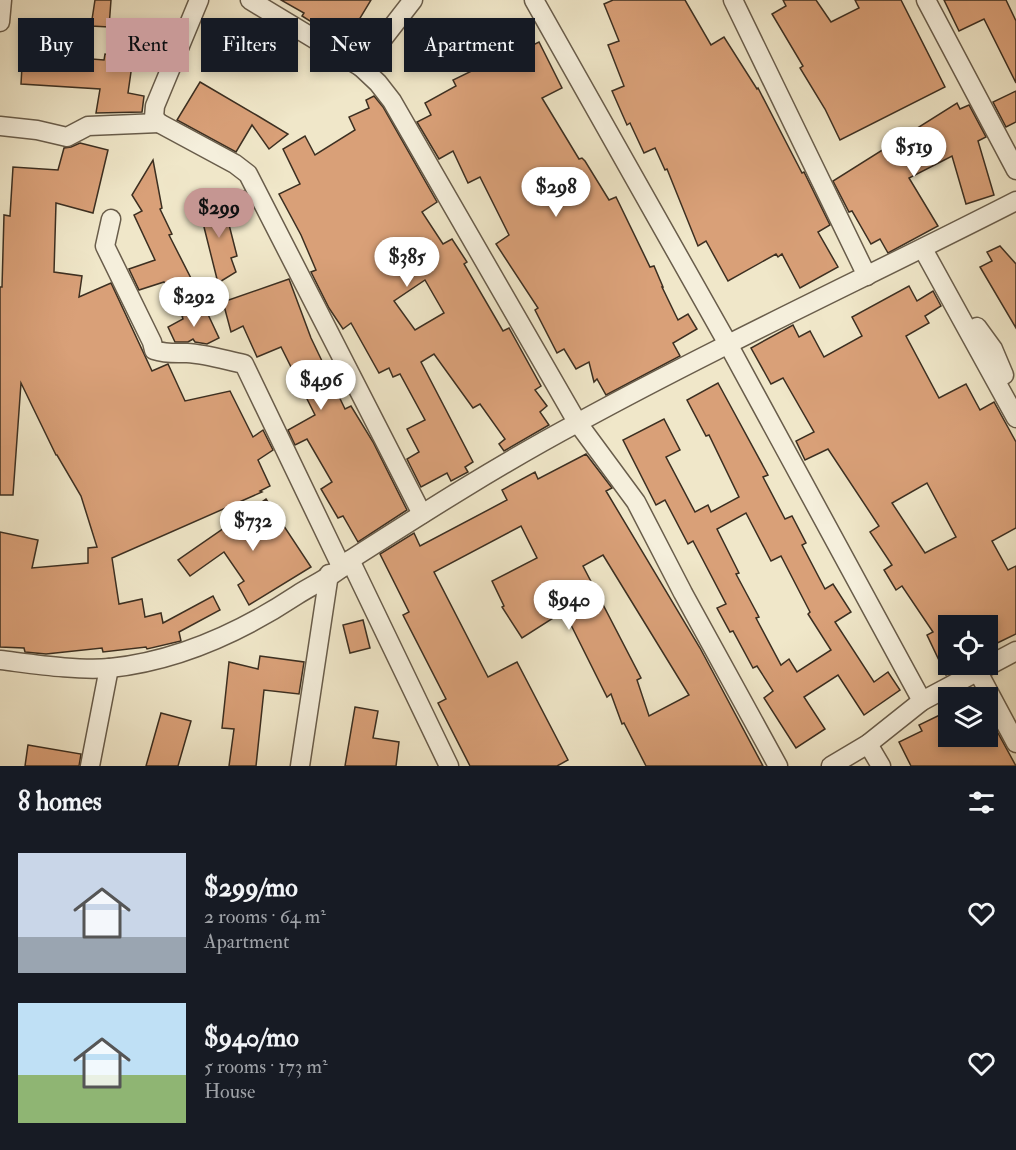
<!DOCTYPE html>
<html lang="en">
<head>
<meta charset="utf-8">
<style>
  body { margin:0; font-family:"IM FELL Double Pica",serif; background:#242831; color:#f1f3f6; height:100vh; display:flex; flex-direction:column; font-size:22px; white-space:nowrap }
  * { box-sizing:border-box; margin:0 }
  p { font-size:20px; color:#9ea1a6 }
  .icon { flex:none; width:33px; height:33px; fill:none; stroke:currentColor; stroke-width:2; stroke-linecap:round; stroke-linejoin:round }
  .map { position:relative; height:766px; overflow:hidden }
  .sheet { display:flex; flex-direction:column; background:#171b24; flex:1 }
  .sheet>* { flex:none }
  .hud { position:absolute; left:18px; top:18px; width:600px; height:54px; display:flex; gap:12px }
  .tools { position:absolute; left:938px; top:615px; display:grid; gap:12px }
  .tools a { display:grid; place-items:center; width:60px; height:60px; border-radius:0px; background:#171b24; box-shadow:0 3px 9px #0003; font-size:30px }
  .price { position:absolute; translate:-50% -51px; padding:0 14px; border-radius:21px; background:#fff; color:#222; font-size:20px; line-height:39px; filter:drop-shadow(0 2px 3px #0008) }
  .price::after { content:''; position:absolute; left:50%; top:36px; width:18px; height:14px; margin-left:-9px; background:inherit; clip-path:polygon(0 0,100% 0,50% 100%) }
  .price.selected { background:#c59692; color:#111 }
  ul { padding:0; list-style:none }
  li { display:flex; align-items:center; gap:18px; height:150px; padding:0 18px }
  li span { display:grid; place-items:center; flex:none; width:168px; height:120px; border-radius:0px; color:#555 }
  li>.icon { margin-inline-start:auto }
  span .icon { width:72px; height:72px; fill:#fffc; stroke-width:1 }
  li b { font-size:26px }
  h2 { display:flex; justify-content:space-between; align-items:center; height:72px; padding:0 18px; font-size:26px }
  .chip { padding:0 21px; border-radius:0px; background:#171b24; box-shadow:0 3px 9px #0003; font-size:21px; line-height:54px }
  .chip.selected { background:#c59692; color:#111 }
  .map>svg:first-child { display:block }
  .building { fill:#d9a078; stroke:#3c2f21; stroke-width:1.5; fill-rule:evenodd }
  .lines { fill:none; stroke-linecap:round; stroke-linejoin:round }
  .minor-casing { stroke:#695d4b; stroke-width:21 }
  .minor { stroke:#f5efdc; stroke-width:18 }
</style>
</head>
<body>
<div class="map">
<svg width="1016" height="766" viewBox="0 0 1016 766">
  <rect width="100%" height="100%" fill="#f0e7c9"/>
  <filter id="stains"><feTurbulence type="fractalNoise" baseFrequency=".00333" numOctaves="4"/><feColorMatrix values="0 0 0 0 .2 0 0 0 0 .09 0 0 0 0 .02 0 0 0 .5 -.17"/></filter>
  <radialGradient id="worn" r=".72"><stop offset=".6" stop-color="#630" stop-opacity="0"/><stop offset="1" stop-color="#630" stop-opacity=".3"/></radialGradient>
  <g class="building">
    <polygon points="95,0 111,0 109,27 91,26"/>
    <polygon points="281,0 371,0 345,43 302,16 304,13"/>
    <polygon points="613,0 685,0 711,45 724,37 757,89 758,88 802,173 804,172 830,225 818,232 838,267 800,288 782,254 778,257 776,254 728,281 706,241 698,246 667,169 665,170 655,148 644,153 630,123 627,125 612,91 624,86 608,45 619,41 604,4"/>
    <polygon points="783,0 816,0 831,22 859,8 855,0 901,0 945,87 840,140 825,109 800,68 803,66 772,14 786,6"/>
    <polygon points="944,0 1006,0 1016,21 1016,83 984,19 959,31"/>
    <polygon points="472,21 493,55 497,53 501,61 539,42 562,88 542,98 579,159 582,158 585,161 609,200 616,197 650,267 654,266 663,287 662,287 678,320 688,314 697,329 673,343 680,356 606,395 597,379 594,382 589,362 576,369 564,349 557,353 535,310 538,308 496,244 509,235 480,177 468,183 453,151 439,159 417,122 431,115 425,103 456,86 453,80 482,66 459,29"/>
    <polygon points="23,49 54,51 54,56 104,60 105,54 133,58 128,93 144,96 142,112 96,113 100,89 21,84"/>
    <polygon points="200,82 258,116 288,134 269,149 252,125 236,152 177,120"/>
    <polygon points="1016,91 1016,122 1006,127 993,102"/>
    <path d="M 374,96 L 383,107 L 437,202 L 422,212 L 443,244 L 452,239 L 467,262 L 464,264 L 503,331 L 509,328 L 541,386 L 535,390 L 547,406 L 540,412 L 549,425 L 504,451 L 499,444 L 505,439 L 480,404 L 473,408 L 434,354 L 421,362 L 473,462 L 465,467 L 468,472 L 451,481 L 447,473 L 421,487 L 407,459 L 419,452 L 407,429 L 425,420 L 400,374 L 393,377 L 389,368 L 379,373 L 351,323 L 343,329 L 329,308 L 311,272 L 316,270 L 301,235 L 279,194 L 300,184 L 283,149 L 305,136 L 315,155 L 355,130 L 349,117 L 369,108 L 366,100 ZM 425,280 L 444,313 L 415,330 L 394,301 Z"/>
    <polygon points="957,103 960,109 969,105 986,137 978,141 994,195 966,204 952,156 909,178 938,226 888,253 880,239 871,244 852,211 849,212 833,181"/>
    <polygon points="80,143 108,150 93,213 56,203 54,272 82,276 79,297 111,283 152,371 168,364 185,401 230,391 253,437 263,430 273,450 258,460 270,486 260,491 262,492 112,558 119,604 142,599 145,617 161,613 163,623 213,596 220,610 179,632 181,641 147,649 146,647 103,652 102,648 46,654 25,652 24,648 0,647 0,532 38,540 32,568 88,563 88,548 97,547 81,496 57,455 56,455 21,383 13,495 0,495 0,287 2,287 4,215 10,216 13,167 58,170 64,148 71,147"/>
    <polygon points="153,160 162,208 160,209 172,234 169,235 199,294 177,306 164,282 139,290 129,269 155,260 134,215 142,211 132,195"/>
    <polygon points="244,191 252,206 244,210 235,195"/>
    <polygon points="223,201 237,256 231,258 236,272 218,283 199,207"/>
    <polygon points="1000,246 1016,264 1016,328 980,267 992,261 987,252"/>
    <polygon points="289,279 311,338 345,409 351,406 373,442 407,510 358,542 343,516 338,518 321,489 332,482 307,439 295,445 288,430 315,415 281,347 257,357 243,326 231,332 223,302"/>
    <path d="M 909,286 L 917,301 L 933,291 L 941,306 L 925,316 L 929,323 L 906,336 L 939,398 L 966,384 L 980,410 L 994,402 L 1016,442 L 1016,528 L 992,541 L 1008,570 L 1016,566 L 1016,634 L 987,648 L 987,626 L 948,626 L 948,674 L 946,675 L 927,635 L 933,632 L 902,586 L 896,590 L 884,570 L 892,565 L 870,532 L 879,526 L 828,449 L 805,460 L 796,441 L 814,432 L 783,378 L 771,384 L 751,348 L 793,325 L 799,337 L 810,331 L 824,357 L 862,336 L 852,317 ZM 927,483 L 956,537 L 925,553 L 892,503 Z"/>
    <polygon points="205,308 219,338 207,344 195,342 193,339 188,342 175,342 168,327 183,319 182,316"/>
    <path d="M 718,383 L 768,475 L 763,477 L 785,519 L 792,516 L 806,543 L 802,545 L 825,589 L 833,584 L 851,612 L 835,622 L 874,682 L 888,672 L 900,690 L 864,715 L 838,675 L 804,697 L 825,729 L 796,748 L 764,698 L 773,691 L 757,666 L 753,668 L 733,631 L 730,632 L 717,608 L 726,604 L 693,541 L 688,544 L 665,500 L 656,505 L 623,440 L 664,419 L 680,450 L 666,457 L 695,512 L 708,505 L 711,512 L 739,497 L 709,435 L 706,436 L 687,400 ZM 746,513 L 771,561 L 781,556 L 810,612 L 808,614 L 831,650 L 797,672 L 789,659 L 781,665 L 756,618 L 759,617 L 736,574 L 739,573 L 717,529 Z"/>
    <path d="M 586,454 L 612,488 L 606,491 L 700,648 L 763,766 L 646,766 L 624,723 L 622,724 L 611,694 L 607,697 L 564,611 L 522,638 L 502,607 L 504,606 L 492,581 L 537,558 L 521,526 L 434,572 L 488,677 L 517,662 L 568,760 L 557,766 L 470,766 L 438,703 L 446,699 L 403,615 L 409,612 L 380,554 L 414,533 L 420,546 L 507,500 L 502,490 L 535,472 L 538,479 ZM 603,555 L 689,695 L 649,716 L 637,680 L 641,678 L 583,566 Z"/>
    <polygon points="266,499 311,567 249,605 238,585 244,581 224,552 190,576 178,560"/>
    <polygon points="363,620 370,648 350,653 343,625"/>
    <polygon points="260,656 304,662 299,694 264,690 256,766 229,766 234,729 222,728 229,662 258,669"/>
    <polygon points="355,707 378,711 373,738 399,742 396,766 345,766"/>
    <polygon points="948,711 948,736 987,736 987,713 1016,766 911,766 899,742 922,731 919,725"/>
    <polygon points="161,713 191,721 178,766 146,766"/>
    <polygon points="28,745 81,754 79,766 25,766"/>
  </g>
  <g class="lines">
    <g class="minor-casing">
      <g id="minor">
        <polyline points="199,0 155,106 154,117 159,123 235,164 248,174 422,514"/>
        <polyline points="250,0 361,67"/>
        <polyline points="413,0 361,67 378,83 392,101 577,422 636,502 683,593 778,766"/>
        <polyline points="534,0 728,344 922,701"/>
        <polyline points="733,0 867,276"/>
        <polyline points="926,0 1016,170"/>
        <polyline points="0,22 2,0"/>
        <polyline points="0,126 37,130 67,137 88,126 159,123"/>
        <path d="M 111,219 L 105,246 L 152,342 L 154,350 C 166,354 175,353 187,353 C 206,354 225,360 244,364 L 342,568"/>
        <polyline points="923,249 1016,418"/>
        <polyline points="977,327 993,349 1004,375"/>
        <polyline points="350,560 449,766"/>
        <path d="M 0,660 C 33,664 78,671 110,668 C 177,661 241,632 297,595 C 314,584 336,575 350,560 C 425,512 500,464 579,422 C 722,344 871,275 1016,201"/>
        <polyline points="978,672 1016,743"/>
        <polyline points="868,744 881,766"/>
        <polyline points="90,766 109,668"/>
        <polyline points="300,766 329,574"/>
        <polyline points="831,766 868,744 922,701 1016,651"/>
      </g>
    </g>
    <use href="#minor" class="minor"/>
  </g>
  <rect width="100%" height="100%" filter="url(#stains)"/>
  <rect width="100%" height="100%" fill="url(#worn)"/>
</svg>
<div class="tools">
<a><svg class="icon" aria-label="locate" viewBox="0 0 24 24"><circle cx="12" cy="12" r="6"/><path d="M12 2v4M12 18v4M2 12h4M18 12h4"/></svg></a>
<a><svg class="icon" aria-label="layers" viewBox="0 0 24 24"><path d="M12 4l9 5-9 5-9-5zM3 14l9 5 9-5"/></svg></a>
</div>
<b class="price" style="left:914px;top:178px">$519</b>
<b class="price" style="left:556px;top:218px">$298</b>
<b class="price selected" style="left:219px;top:239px">$299</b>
<b class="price" style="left:407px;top:288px">$385</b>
<b class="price" style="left:194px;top:328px">$292</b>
<b class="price" style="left:321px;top:411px">$496</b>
<b class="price" style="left:253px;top:552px">$732</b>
<b class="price" style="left:569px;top:631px">$940</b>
<div class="hud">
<a class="chip">Buy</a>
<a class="chip selected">Rent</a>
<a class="chip">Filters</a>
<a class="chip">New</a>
<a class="chip">Apartment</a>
</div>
</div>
<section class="sheet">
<h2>8 homes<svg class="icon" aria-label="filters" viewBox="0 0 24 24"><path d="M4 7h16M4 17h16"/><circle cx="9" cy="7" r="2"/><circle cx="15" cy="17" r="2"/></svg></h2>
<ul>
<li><span style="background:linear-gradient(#c9d6e8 70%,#9aa5b1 0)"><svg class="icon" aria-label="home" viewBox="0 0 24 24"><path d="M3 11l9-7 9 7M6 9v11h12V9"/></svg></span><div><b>$299/mo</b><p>2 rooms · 64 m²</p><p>Apartment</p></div><svg class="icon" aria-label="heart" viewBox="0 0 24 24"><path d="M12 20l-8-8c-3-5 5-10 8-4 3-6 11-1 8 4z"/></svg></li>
<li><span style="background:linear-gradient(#bfe0f5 60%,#8fb573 0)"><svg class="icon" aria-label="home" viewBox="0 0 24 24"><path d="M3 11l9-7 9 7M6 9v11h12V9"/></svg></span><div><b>$940/mo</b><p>5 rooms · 173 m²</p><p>House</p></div><svg class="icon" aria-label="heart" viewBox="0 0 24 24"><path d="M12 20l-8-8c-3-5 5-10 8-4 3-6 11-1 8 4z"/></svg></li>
</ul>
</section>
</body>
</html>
